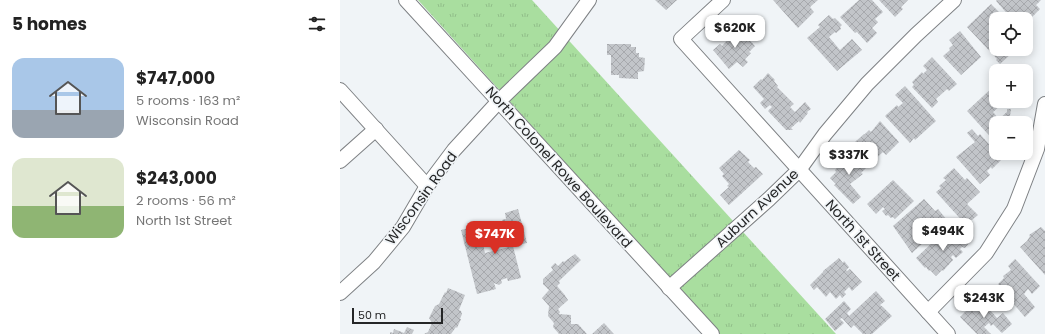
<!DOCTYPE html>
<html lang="en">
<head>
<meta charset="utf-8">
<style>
  body { margin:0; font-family:Poppins,sans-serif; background:#f2f2f2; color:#222; height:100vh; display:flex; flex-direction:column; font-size:15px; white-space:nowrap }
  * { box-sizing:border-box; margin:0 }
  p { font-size:13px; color:#767676 }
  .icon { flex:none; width:22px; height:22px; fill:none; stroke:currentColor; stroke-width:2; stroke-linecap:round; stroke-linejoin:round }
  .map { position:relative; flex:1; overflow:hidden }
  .drawer { display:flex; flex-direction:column; background:#fff; width:340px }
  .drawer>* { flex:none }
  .buttons { position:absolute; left:649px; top:12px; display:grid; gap:8px }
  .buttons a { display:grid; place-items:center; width:44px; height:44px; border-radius:8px; background:#fff; box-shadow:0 2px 10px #0003; font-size:20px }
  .scale { position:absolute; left:12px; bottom:10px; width:91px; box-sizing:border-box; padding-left:4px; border:2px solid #252627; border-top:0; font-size:11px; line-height:14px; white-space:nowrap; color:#252627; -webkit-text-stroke:3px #f0f4f7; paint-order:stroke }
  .price { position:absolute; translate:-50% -34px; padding:0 9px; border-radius:8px; background:#fff; color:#222; font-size:13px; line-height:26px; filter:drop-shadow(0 1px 2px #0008) }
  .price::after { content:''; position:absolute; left:50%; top:24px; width:12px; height:9px; margin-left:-6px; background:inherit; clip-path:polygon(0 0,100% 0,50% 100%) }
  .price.active { background:#d93025; color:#fff }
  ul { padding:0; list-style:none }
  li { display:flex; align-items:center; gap:12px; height:100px; padding:0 12px }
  li span { display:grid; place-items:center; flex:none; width:112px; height:80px; border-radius:12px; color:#555 }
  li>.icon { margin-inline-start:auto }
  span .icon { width:48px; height:48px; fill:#fffc; stroke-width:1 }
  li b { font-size:17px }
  h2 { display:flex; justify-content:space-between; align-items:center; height:48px; padding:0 12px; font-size:17px }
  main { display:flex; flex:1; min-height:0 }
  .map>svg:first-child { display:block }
  .grass { fill:url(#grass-tufts) }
  .building { fill:url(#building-cross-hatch) }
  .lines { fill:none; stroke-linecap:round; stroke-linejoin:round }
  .minor-casing { stroke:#7e8184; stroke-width:16 }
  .minor { stroke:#fff; stroke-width:14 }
  .labels { text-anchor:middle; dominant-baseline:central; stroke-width:3.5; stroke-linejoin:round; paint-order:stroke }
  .street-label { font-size:14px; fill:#252627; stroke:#f0f4f7 }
</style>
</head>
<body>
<main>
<section class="drawer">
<h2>5 homes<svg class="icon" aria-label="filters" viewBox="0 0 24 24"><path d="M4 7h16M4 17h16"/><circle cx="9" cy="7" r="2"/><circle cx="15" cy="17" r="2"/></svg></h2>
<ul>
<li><span style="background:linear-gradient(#a9c7e8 65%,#9aa5b1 0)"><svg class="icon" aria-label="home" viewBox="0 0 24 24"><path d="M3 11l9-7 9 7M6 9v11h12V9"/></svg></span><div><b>$747,000</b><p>5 rooms · 163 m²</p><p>Wisconsin Road</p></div></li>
<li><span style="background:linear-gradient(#dfe7d0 60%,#8fb573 0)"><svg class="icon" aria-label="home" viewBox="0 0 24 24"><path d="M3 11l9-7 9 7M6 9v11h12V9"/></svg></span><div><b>$243,000</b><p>2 rooms · 56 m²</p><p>North 1st Street</p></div></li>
</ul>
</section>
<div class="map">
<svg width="705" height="334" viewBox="0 0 705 334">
  <defs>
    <pattern id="grass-tufts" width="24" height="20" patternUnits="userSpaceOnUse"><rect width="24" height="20" fill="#a9de9f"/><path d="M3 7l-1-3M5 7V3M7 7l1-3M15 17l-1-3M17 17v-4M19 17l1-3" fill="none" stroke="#91be89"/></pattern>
    <pattern id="building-cross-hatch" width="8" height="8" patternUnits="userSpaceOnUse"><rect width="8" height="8" fill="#c2c5c9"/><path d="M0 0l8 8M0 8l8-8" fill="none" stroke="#a7a9ad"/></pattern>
  </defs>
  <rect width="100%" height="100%" fill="#f0f4f7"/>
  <polygon class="grass" points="78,0 192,0 496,334 380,334"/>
  <g class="building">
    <polygon points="315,0 337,0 326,10"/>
    <polygon points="433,0 478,0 470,7 474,12 458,28"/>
    <polygon points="519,0 532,0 543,12 535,19 538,22 532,28 537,33 527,43 517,32 515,33 500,17"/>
    <polygon points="539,0 568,0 561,7 563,9 555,17"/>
    <polygon points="657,0 701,0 696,5 700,9 686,23 686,19 672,19 656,1"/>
    <polygon points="651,4 661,14 659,15 662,19 656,19 656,49 669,49 672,53 660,64 656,60 657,59 627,27"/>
    <polygon points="489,15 493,19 495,18 502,25 500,27 501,29 496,33 495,32 489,37 500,50 512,39 522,50 497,71 467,38 480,27 478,25"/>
    <polygon points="398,28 415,46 409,52 411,53 405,59 408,62 403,67 397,62 389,69 373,50 380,44 382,46 389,38 387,36 393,30 394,31"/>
    <polygon points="620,31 641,57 621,75 603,56 610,50 609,48 613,45 609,40"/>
    <polygon points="267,44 291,44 291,47 296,47 296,53 299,53 299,57 305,58 304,71 298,72 298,79 279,78 279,75 271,75 271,55 267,55"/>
    <polygon points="592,57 617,84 609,91 607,89 596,99 598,102 592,108 572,87 574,85 572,82 582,72 583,74 587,70 583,66"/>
    <polygon points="428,73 435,80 434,81 438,86 437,87 454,104 450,107 455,112 465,102 471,109 467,112 468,113 460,123 459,121 451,128 453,130 446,130 428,111 432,107 430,105 425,109 420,103 424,99 413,87 421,79 422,80"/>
    <polygon points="565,86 596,121 575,140 574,138 570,143 545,116 557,105 558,107 563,103 555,95"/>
    <polygon points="654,86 656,88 656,101 658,101 657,102 660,106 653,112 659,119 667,112 667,109 671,109 669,123 656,123 656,143 627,111"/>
    <polygon points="540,121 559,142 546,155 543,152 533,161 515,142 524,134 525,134 529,130 531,132"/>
    <polygon points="632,129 638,136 640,134 662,159 652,169 651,167 647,171 650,175 640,184 616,157 635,142 627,133"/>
    <polygon points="399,150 410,160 408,162 414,168 416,167 423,174 389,205 380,195 389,187 387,186 389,184 382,176 384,174 379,168"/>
    <polygon points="514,150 525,162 523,164 526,168 521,173 523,174 510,184 521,197 513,204 494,185 496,184 490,178 496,172 495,170 501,164 503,166 507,161 505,158"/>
    <polygon points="614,168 625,180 627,178 640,192 627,204 638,215 626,225 596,192 601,188 599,186 606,180 603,178"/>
    <polygon points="553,180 574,201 555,219 553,217 551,218 548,215 546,216 542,211 545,209 543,207 536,214 527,204"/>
    <polygon points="584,199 595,211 598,209 607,220 603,224 604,225 596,232 595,231 593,232 589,227 591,226 585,220 573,231 583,243 572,253 553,226"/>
    <polygon points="178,209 187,243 173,246 181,278 168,281 167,278 161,280 162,283 159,285 154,283 156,289 137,294 121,230 138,226 145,253 169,247 162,220 166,219 165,213"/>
    <polygon points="616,226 630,242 625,248 622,247 620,249 623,252 616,258 613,255 611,257 613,260 603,271 602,270 596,276 590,270 589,271 586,267 585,268 576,258 593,242 595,244 599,240 601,242 610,234 609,233"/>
    <polygon points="701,227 705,231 705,275 680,247 687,241 690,236 689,235"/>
    <polygon points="235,254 241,260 219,281 220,283 217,286 224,294 228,300 218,309 220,312 219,314 231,315 231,324 238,324 247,334 219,334 213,327 214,323 208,316 209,306 202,298 209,290 203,284 203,279 213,270 211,267 215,263 218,266 223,261 224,262"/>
    <polygon points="499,258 503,263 504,261 509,267 506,270 507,271 510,269 522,282 512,291 509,287 504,292 506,294 502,298 500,295 496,299 490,292 486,297 477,287 474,290 470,285 483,272 483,271"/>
    <polygon points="675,259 700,286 692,294 688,289 684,294 695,307 685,317 670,300 672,299 668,294 664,297 659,291 662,288 658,284 664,278 663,276 671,270 668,266"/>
    <polygon points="108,288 125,295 119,310 121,311 122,314 120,319 121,319 117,328 116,327 111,334 84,334 88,332 92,323 89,318 95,306 99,304 105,292 106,293"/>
    <polygon points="536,291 545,301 540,305 543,307 552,316 532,334 523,334 514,325 511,328 502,318 500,319 504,323 495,331 485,319 504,301 511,309 507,313 509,316"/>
    <polygon points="641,300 657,318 663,313 672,324 662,333 653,324 651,326 649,323 644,327 651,334 637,334 620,317 628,309 629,311 632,307 635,310 636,309 633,306"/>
    <polygon points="264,323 274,334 252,334"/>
    <polygon points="67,327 74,330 72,334 50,334 50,332 53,333 54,329 64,333"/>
  </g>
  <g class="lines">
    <g class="minor-casing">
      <g id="minor">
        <polyline points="66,0 372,334"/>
        <polyline points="383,0 341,39 608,334"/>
        <polyline points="0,90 87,186"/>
        <polyline points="0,161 36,129"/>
        <polyline points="329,288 429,199 459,170 485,134 527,84 576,35 614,0"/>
        <polyline points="0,293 34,262 63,227 87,186 114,150 159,101 215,47 249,0"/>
        <polyline points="588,312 646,253 674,209 697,149 705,104"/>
      </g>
    </g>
    <use href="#minor" class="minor"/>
  </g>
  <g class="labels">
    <g class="street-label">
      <text transform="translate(219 167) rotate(48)">North Colonel Rowe Boulevard</text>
      <text transform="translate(81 198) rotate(-54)">Wisconsin Road</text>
      <text transform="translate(417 208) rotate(-43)">Auburn Avenue</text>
      <text transform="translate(523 240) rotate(48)">North 1st Street</text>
    </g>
  </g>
</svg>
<div class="buttons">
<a><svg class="icon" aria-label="locate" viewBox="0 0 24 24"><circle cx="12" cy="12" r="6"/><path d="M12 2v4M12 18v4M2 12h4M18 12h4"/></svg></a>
<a>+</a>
<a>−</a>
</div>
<div class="scale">50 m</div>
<b class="price" style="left:395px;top:49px">$620K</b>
<b class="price" style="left:509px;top:176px">$337K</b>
<b class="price" style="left:603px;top:252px">$494K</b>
<b class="price active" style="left:155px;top:255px">$747K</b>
<b class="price" style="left:644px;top:319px">$243K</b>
</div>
</main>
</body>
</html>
